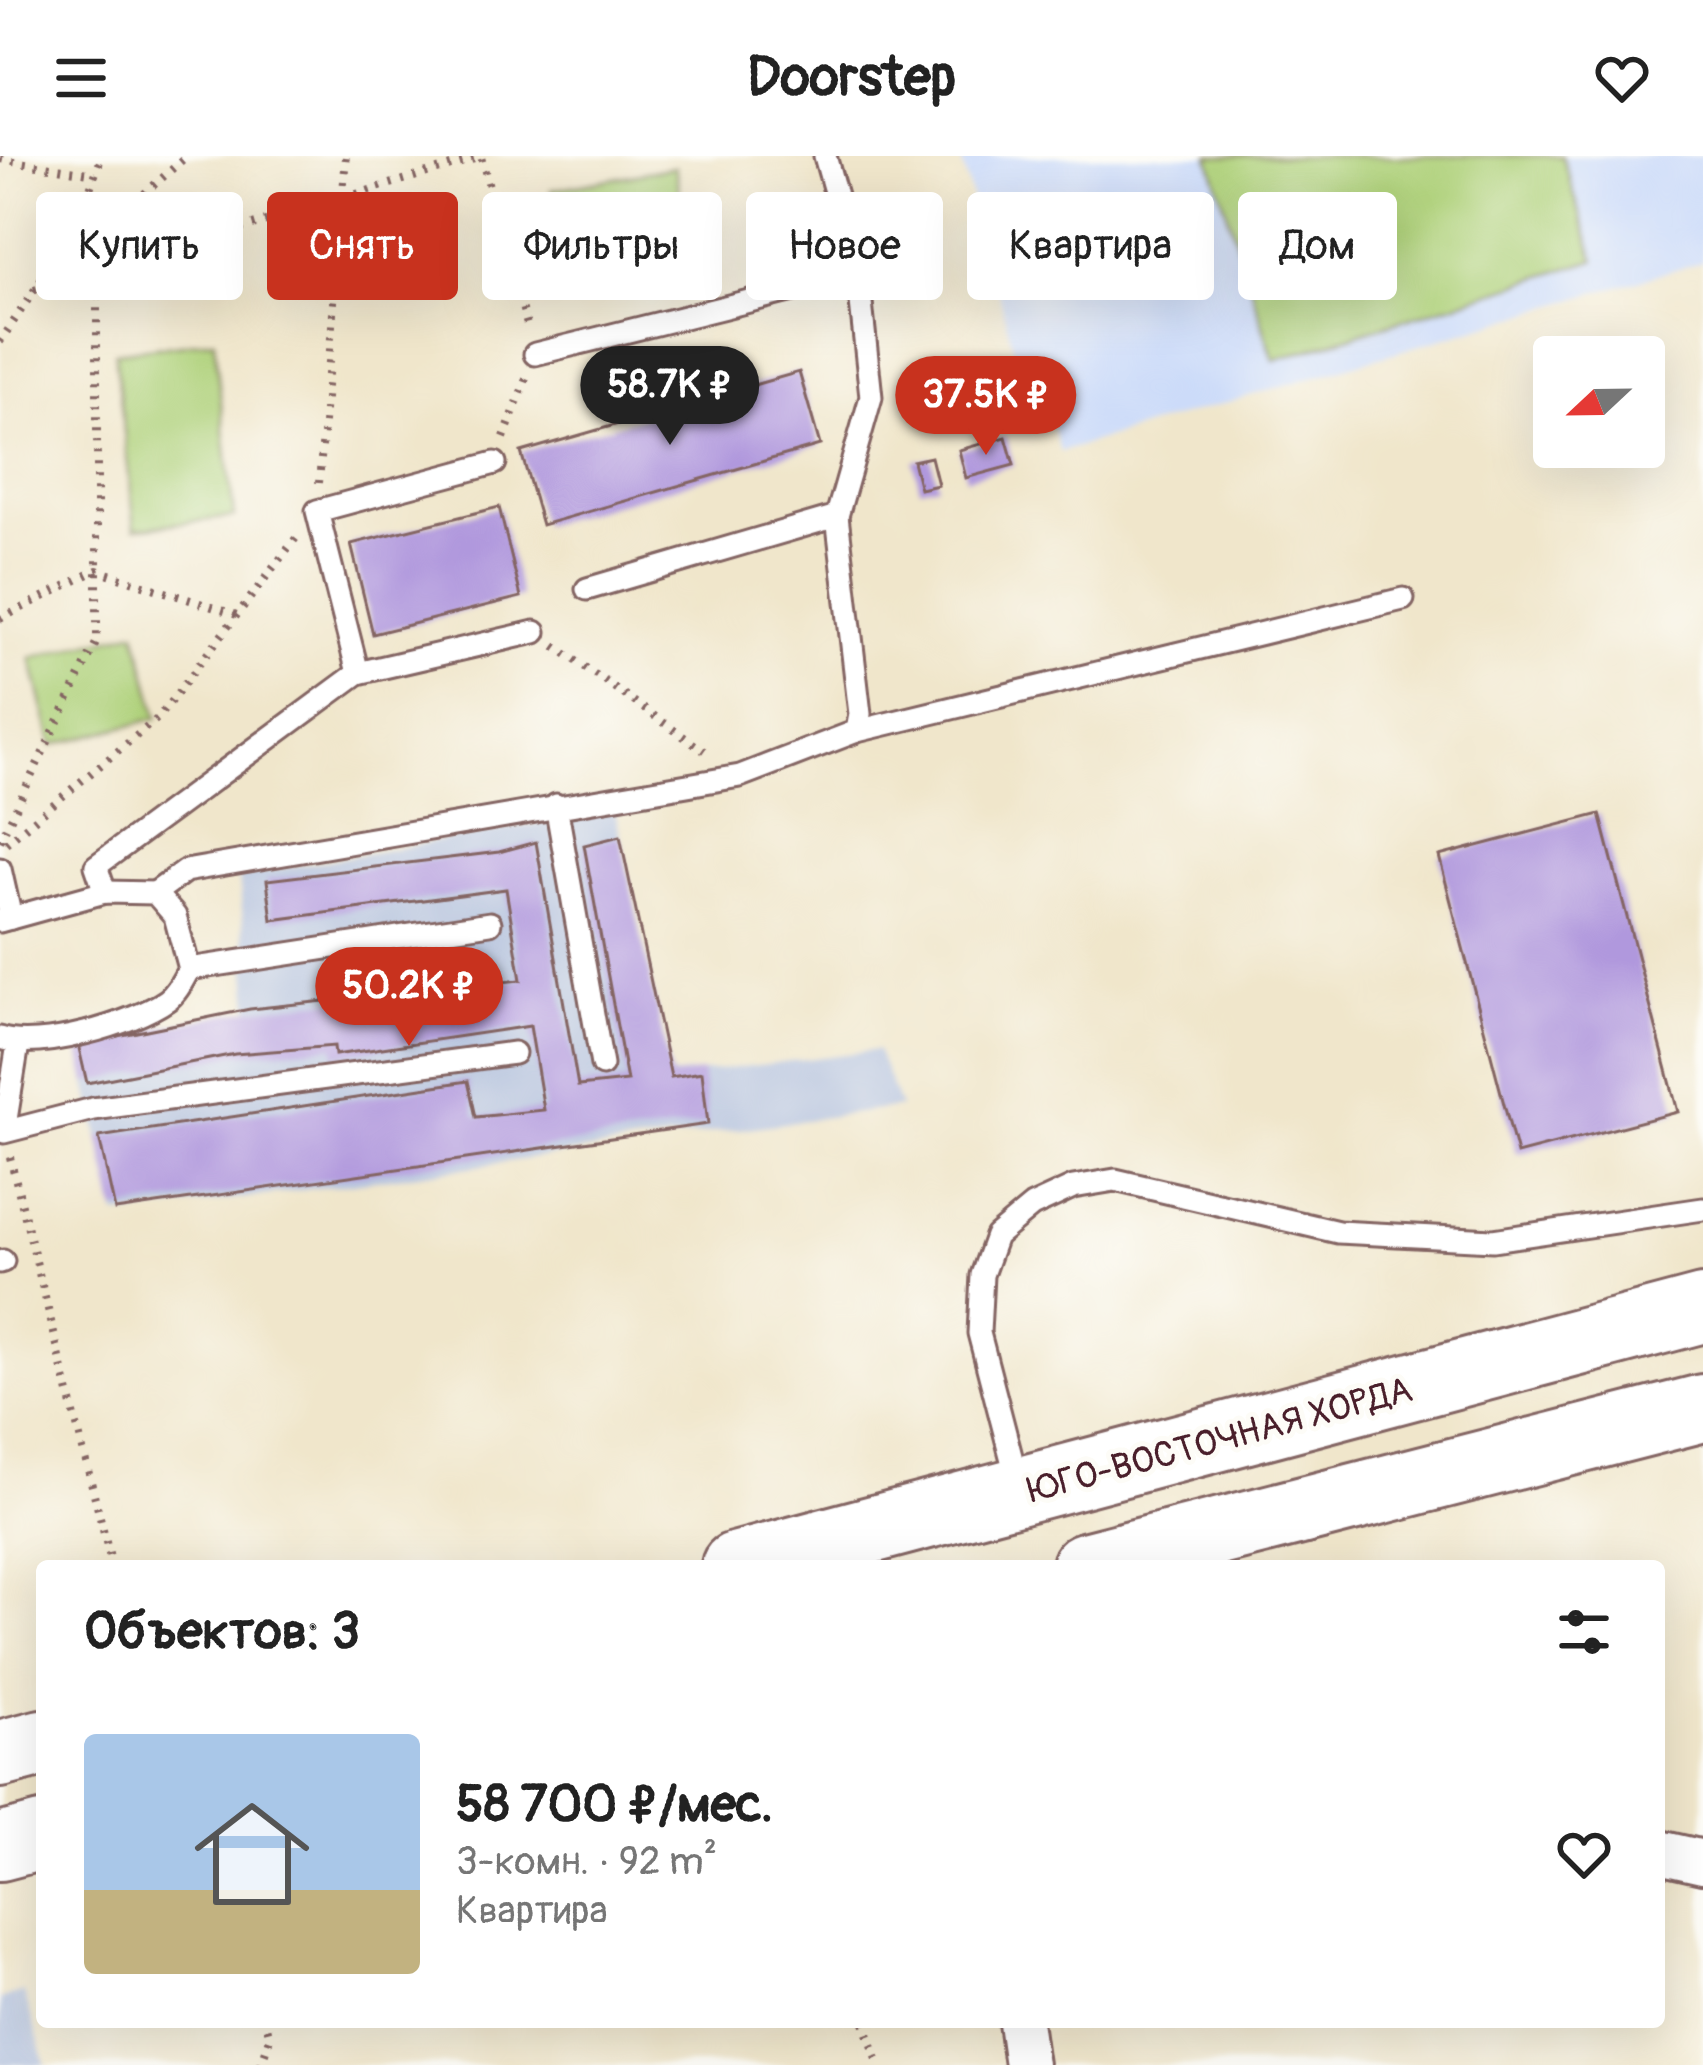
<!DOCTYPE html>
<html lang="ru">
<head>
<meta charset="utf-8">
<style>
  body { margin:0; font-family:Pangolin,sans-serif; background:#f2f2f2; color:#222; height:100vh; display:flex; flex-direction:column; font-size:45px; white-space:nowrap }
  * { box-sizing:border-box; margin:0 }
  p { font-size:39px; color:#767676 }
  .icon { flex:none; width:66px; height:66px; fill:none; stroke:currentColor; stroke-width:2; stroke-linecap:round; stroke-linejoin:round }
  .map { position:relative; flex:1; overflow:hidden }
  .details { position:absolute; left:36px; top:1404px; width:1629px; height:468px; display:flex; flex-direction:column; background:#fff; border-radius:12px; box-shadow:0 12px 48px #0002 }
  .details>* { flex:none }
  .guide { position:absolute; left:36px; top:36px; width:1632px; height:108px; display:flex; gap:24px }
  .needle { width:78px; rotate:248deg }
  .fabs { position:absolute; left:1533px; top:180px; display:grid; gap:24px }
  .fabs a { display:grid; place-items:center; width:132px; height:132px; border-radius:12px; background:#fff; box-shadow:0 12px 48px #0002; font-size:60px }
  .price { position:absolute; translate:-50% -102px; padding:0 27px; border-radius:42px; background:#c8321e; color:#fff; font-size:39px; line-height:78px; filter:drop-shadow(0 3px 6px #0008) }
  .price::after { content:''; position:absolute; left:50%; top:72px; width:36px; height:27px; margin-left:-18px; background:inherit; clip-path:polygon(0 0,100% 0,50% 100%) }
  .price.current { background:#222; color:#fff }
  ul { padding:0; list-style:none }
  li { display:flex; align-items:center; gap:36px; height:300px; padding:0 48px }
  li span { display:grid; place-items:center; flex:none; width:336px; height:240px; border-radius:12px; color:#555 }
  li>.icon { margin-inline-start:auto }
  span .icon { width:144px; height:144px; fill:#fffc; stroke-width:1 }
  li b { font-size:51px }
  h2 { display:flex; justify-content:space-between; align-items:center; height:144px; padding:0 48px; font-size:51px }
  .tag { padding:0 42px; border-radius:12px; background:#fff; box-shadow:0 12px 48px #0002; font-size:42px; line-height:108px }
  .tag.current { background:#c8321e; color:#fff }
  header { display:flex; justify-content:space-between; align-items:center; height:156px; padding:0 48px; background:#fff; font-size:54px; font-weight:700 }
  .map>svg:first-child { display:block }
  .built { fill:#ccdbf9 }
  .industrial { fill:#b8c5de }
  .green { fill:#add078; stroke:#7c7852; stroke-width:3 }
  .building { fill:#b098dd }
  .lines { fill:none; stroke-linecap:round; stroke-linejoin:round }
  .service-casing { stroke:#846563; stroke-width:27 }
  .minor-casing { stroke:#846563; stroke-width:48 }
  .primary-casing { stroke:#846563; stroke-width:72 }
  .path { stroke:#846563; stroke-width:8; stroke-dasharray:3 9; stroke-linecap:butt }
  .service { stroke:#fff; stroke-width:21 }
  .minor { stroke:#fff; stroke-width:42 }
  .primary { stroke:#fff; stroke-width:66 }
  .labels { text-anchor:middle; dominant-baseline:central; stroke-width:10; stroke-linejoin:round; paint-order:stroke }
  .street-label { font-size:36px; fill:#4a1f2b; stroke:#fdfcf7 }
</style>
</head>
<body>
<header><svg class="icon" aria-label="menu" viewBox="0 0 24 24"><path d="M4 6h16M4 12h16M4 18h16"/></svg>Doorstep<svg class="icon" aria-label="heart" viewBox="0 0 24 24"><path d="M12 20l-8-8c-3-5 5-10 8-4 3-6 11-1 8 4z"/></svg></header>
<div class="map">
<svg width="1703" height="1909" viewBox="0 0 1703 1909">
  <rect width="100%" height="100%" fill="#fdfcf7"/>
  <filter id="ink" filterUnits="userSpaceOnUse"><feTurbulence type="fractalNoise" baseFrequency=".00833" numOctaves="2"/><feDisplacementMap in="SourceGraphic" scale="24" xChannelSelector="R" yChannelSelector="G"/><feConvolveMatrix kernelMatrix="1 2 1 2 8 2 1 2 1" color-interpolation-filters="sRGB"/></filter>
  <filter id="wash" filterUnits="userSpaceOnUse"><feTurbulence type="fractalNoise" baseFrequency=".004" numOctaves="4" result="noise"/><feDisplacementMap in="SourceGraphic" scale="48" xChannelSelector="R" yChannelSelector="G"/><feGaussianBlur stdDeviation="2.7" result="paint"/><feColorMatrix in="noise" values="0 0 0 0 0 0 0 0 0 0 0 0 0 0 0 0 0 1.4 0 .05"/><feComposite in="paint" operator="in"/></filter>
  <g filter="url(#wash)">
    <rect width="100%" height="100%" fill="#f0e6cb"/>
    <polygon class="built" points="960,0 1703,0 1703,105 1060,296 1046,249 1027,240"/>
    <g class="industrial">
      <polygon points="615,654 671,920 877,894 900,951 117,1060 78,888 250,853 239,720"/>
      <polygon points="24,1836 46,1909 0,1909 0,1843"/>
    </g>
    <g class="green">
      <polygon points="1209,0 1562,0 1595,104 1274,204"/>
      <polygon points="675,11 691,95 568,119 551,34"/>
      <polygon points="214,184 234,361 135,372 115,196"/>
      <polygon points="136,475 158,562 53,589 31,502"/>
    </g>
    <g id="blocks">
      <g class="building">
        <polygon points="799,216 820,289 542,369 521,296"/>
        <polygon points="1006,281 1014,309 966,322 959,294"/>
        <polygon points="931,301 938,329 920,333 913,305"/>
        <polygon points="499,351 521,441 373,478 351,388"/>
        <polygon points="1600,658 1678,956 1517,998 1439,700"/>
        <polygon points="620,680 671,921 702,916 708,968 115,1054 99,981 468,925 476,961 544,954 530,870 335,899 334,890 235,898 87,927 78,888 250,853 521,824 506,733 272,764 267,724 499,696 536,686 578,930 627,925 584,689"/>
      </g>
    </g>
  </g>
  <g filter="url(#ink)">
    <use href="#blocks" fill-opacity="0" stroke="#846563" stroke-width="3"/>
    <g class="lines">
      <g class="service-casing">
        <g id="service">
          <polyline points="535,198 858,118"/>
          <polyline points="587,433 837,360"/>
          <polyline points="358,517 317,355 495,307"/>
          <polyline points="857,575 1403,443"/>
          <polyline points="556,649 602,909"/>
          <polyline points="0,713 11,762"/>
          <polyline points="105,736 96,710 358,517 535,476"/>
          <polyline points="155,737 185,715 740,620 857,575 860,558 837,360 871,241 858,118 825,0"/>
          <path d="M 0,765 L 105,736 L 155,737 L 175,760 L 189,813 C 183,824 177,837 167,844 C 133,868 39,895 0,882"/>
          <polyline points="189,813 490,767"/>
          <polyline points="18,888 4,976 93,953 514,897"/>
          <polyline points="0,1106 3,1105"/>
          <polyline points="1019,1331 979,1177 982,1119 996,1080 1032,1050 1073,1031 1115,1024 1338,1076 1493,1084 1703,1053"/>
        </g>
      </g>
      <g class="minor-casing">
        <g id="minor">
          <polyline points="1659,1696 1703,1706"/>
          <polyline points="1020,1866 1026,1909"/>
        </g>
      </g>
      <g class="primary-casing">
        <g id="primary">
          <polyline points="735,1410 1703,1153"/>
          <polyline points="1085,1410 1703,1252"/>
          <polyline points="0,1598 42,1587"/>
          <polyline points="0,1691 42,1680"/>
        </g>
      </g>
      <g class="path">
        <polyline points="0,3 95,18"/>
        <polyline points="45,125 187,0"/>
        <polyline points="34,134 481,1 527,169"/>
        <polyline points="0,186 75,73 102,0"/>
        <polyline points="504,282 526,223"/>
        <polyline points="319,327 346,0"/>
        <polyline points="0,463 97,414 237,459"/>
        <polyline points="555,490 704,595"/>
        <polyline points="0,685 97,485 97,115"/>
        <polyline points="6,687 158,562 296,382"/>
        <polyline points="10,1001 112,1410"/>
        <polyline points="864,1866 879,1909"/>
        <polyline points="261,1909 270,1882 266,1866"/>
      </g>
      <use href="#service" class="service"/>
      <use href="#minor" class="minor"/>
      <use href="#primary" class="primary"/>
    </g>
  </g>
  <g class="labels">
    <g class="street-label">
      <text transform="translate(1220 1284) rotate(-15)">ЮГО-ВОСТОЧНАЯ ХОРДА</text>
    </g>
  </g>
</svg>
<div class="fabs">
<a><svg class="needle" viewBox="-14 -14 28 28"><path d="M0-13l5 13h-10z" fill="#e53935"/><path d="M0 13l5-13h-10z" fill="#767676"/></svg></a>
</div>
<b class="price current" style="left:670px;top:292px">58.7K ₽</b>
<b class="price" style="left:986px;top:302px">37.5K ₽</b>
<b class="price" style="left:409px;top:893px">50.2K ₽</b>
<div class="guide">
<a class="tag">Купить</a>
<a class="tag current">Снять</a>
<a class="tag">Фильтры</a>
<a class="tag">Новое</a>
<a class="tag">Квартира</a>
<a class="tag">Дом</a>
</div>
<section class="details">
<h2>Объектов: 3<svg class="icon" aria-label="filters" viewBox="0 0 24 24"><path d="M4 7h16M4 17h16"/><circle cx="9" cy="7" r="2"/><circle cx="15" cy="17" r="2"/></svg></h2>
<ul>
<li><span style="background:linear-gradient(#a9c7e8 65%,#c2b280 0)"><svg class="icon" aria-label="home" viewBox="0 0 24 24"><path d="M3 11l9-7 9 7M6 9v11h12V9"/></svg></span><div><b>58 700 ₽/мес.</b><p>3-комн. · 92 m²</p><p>Квартира</p></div><svg class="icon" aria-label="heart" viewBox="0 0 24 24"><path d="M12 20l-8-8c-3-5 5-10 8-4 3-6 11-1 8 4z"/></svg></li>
</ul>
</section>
</div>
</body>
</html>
